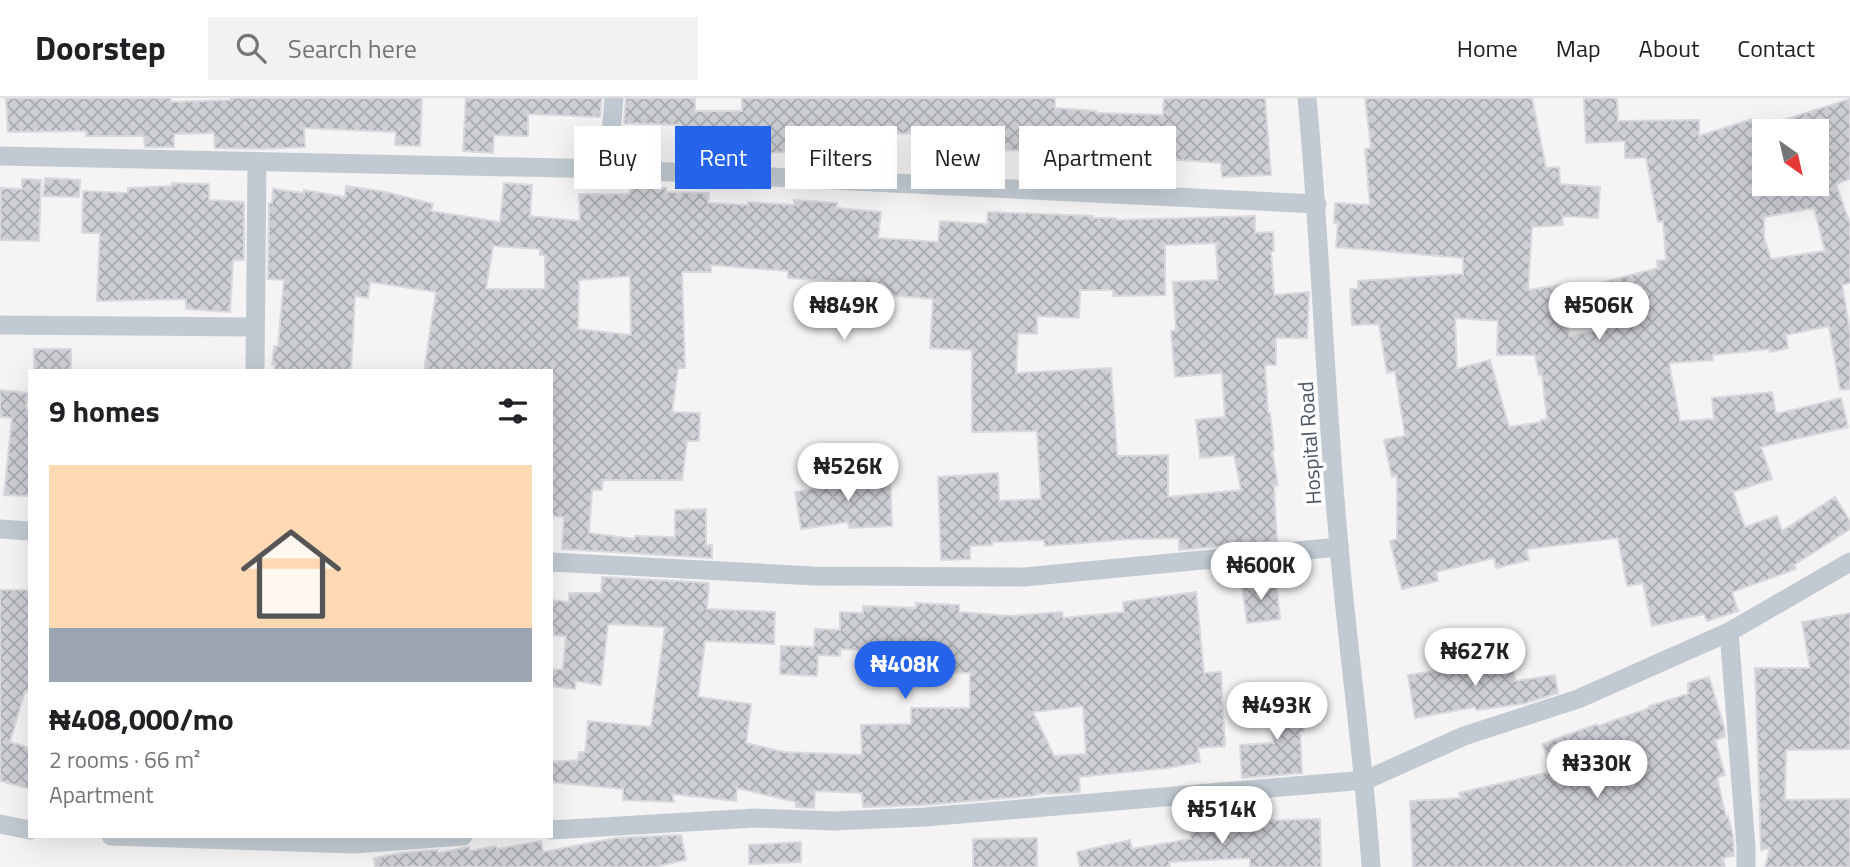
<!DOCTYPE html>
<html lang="en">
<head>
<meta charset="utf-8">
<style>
  body { margin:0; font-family:"Titillium Web",sans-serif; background:#f2f2f2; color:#202124; height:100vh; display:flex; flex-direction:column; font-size:26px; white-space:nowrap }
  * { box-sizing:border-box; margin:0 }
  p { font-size:23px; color:#757577 }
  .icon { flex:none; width:38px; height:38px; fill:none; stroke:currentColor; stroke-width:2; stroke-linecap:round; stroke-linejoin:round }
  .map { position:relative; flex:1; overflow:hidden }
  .side { position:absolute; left:28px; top:271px; width:525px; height:469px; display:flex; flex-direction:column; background:#fff; border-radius:0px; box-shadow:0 7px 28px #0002 }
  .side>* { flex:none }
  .banner { position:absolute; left:574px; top:28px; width:665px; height:63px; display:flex; gap:14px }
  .needle { width:46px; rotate:146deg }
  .buttons { position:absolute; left:1752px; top:21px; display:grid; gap:14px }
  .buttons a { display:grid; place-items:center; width:77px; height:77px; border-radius:0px; background:#fff; box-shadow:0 7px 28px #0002; font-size:35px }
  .price { position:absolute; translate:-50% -60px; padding:0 16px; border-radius:24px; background:#fff; color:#222; font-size:23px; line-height:46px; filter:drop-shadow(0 2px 4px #0008) }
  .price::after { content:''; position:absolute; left:50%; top:42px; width:21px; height:16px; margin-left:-10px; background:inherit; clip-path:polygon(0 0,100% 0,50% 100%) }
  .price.selected { background:#2563eb; color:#fff }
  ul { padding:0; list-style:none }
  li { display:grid; align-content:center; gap:14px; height:371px; padding:0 21px }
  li+li { border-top:2px solid #e0e0e0 }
  li span { display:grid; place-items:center; height:217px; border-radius:0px; color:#555 }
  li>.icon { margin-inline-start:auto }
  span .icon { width:126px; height:126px; fill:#fffc; stroke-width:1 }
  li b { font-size:30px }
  h2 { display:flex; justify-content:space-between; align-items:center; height:84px; padding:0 21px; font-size:30px }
  .chip { padding:0 24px; border-radius:0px; background:#fff; box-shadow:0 7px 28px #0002; font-size:24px; line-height:63px }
  .chip.selected { background:#2563eb; color:#fff }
  header { display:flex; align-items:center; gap:42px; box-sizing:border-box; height:98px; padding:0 35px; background:#fff; border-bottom:2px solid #e0e0e0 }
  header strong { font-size:33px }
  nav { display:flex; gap:38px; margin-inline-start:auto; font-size:24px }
  .search { width:490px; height:63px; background:#f2f2f2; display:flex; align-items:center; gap:18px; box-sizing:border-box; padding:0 24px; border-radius:0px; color:#757577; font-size:26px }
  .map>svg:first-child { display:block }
  .building { fill:url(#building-cross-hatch); stroke:#d7d9de; stroke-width:2; fill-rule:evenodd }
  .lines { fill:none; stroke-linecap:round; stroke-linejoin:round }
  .minor { stroke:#c1cad2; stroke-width:19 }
  .labels { text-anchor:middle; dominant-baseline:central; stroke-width:7; stroke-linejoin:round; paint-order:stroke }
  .street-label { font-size:21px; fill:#4a5661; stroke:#fff }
</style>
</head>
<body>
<header>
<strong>Doorstep</strong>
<div class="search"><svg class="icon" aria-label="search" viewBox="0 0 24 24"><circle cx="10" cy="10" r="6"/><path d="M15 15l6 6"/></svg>Search here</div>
<nav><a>Home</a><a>Map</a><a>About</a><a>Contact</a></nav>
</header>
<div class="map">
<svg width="1850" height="769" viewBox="0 0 1850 769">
  <defs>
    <pattern id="building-cross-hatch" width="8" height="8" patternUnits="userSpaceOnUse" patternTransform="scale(1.75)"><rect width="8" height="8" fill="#cdcfd5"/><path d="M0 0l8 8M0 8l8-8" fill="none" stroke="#a8abb0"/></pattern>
  </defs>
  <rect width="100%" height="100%" fill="#f5f3f3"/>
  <g class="building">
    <polygon points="6,0 170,0 171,4 230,2 230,0 422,0 420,48 395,47 396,34 304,30 305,49 262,51 215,50 214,35 174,36 174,49 145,49 144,38 86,38 86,33 8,34"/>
    <polygon points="466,0 602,0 600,19 528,16 528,38 494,37 493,55 463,53"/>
    <polygon points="626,0 695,0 695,13 742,13 742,0 1055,0 1055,10 1096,13 1096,15 1163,17 1164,0 1265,0 1271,77 1222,79 1221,65 1137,59 1135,76 1091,73 1092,53 994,52 994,37 865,35 864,65 786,61 786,54 738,57 738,47 680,46 680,27 624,25"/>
    <path d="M 1365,0 L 1532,0 L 1546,70 L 1559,69 L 1560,86 L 1600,89 L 1598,120 L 1562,118 L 1563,127 L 1532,129 L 1528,192 L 1561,187 L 1569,238 L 1616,229 L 1604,184 L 1658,170 L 1657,163 L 1666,162 L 1663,123 L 1658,124 L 1646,60 L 1625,60 L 1625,43 L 1586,45 L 1584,0 L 1617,0 L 1618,23 L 1699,22 L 1699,38 L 1752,21 L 1755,31 L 1850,1 L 1850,81 L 1836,86 L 1850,126 L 1850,185 L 1842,187 L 1850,233 L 1850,291 L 1840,292 L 1829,228 L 1786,237 L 1788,250 L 1770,254 L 1769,251 L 1713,257 L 1713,262 L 1669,265 L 1680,323 L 1714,321 L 1712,300 L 1772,294 L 1776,316 L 1841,300 L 1848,329 L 1761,349 L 1772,381 L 1733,394 L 1745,429 L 1777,418 L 1782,433 L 1835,399 L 1850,423 L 1850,431 L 1794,467 L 1796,471 L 1732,494 L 1738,513 L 1707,523 L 1704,516 L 1652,528 L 1643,485 L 1627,488 L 1618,440 L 1526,451 L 1529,462 L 1496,470 L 1494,460 L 1436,474 L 1438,483 L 1402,491 L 1390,443 L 1397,441 L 1397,377 L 1392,379 L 1384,342 L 1405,338 L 1395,273 L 1387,275 L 1379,226 L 1352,227 L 1350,191 L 1358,191 L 1358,183 L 1463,176 L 1463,160 L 1336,149 L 1338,125 L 1334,125 L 1335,105 L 1370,107 L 1365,51 L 1371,50 ZM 1764,33 L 1816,33 L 1816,86 L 1764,86 ZM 1814,110 L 1825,153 L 1771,161 L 1764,139 L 1764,119 ZM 1455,220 L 1498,223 L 1497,257 L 1535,257 L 1539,277 L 1542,277 L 1547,321 L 1541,322 L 1541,324 L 1509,329 L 1490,262 L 1457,271 Z"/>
    <polygon points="45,80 80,82 79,99 43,98"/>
    <polygon points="22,81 41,82 39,143 0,142 1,90 22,91"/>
    <polygon points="172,85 209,86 209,102 244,104 244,162 233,162 230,214 186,211 186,201 97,203 100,135 82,135 83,93 128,95 128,90 172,88"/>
    <path d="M 504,85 L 532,87 L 530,118 L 580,123 L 579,96 L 630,96 L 630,90 L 666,90 L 666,94 L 709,95 L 708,105 L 748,107 L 748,104 L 794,107 L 794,102 L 837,105 L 836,110 L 881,114 L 878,140 L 938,144 L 940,123 L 987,126 L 988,114 L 1093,118 L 1093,120 L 1116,120 L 1116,122 L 1255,118 L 1255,135 L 1273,134 L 1274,153 L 1271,153 L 1274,197 L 1309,194 L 1307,240 L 1276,240 L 1276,267 L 1265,267 L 1268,315 L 1270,315 L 1274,352 L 1272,353 L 1278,387 L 1274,388 L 1277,443 L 1179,452 L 1179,440 L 1130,441 L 1045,448 L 1044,442 L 992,444 L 992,447 L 970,448 L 970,461 L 941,462 L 938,379 L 998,375 L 999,403 L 1041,401 L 1037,333 L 972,334 L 972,252 L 930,250 L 933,201 L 862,195 L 863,185 L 788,180 L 788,173 L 711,167 L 711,174 L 682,174 L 685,270 L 678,270 L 672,314 L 700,315 L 699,343 L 687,343 L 682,382 L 603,382 L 602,392 L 592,392 L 589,435 L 635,441 L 635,438 L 675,439 L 675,412 L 706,411 L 706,447 L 712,447 L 712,460 L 562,451 L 564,419 L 551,418 L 551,273 L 424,273 L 436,194 L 370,184 L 368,200 L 355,198 L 351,273 L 274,273 L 275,267 L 272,267 L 274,248 L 278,248 L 284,182 L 268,181 L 269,105 L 272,105 L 273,91 L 304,95 L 304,92 L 345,99 L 346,88 L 386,94 L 433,106 L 431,113 L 500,124 ZM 1216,145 L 1218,182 L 1173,184 L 1176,232 L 1171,233 L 1175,279 L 1222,275 L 1225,319 L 1196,322 L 1200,360 L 1234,357 L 1241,392 L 1168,399 L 1168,357 L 1118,358 L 1117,356 L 1111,270 L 1016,275 L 1018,235 L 1037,236 L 1037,218 L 1079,220 L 1080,192 L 1113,192 L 1113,198 L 1165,197 L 1165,147 ZM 493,148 L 540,151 L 540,157 L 545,157 L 545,191 L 486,191 ZM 630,178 L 631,237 L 578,231 L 579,182 Z"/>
    <rect x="34" y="251" width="37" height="22"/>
    <polygon points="0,292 28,295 26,310 30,311 30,398 4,397 12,320 0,319"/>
    <polygon points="890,375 892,428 849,430 848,424 801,431 795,394 847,385 846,378"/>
    <path d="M 602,479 L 709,485 L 707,511 L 775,514 L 774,546 L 705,543 L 698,599 L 751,606 L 746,645 L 783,654 L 862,657 L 861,627 L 911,626 L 911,610 L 970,610 L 970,575 L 913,573 L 914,554 L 840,551 L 840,558 L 818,557 L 817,578 L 780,576 L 781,548 L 814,549 L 815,531 L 840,532 L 840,514 L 863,515 L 863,508 L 916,510 L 916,505 L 959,507 L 959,514 L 1010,518 L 1062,514 L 1063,520 L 1124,514 L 1123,504 L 1196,494 L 1204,575 L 1221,574 L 1225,648 L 1198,650 L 1200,664 L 1167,670 L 1079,679 L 1080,694 L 1047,696 L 1047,694 L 1031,698 L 924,707 L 863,709 L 862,695 L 815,693 L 814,710 L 796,709 L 796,704 L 737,690 L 736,703 L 672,696 L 674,704 L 623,702 L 623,691 L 551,684 L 551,664 L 578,662 L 579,654 L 585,654 L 588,623 L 651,629 L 665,529 L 608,526 L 601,587 L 576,583 L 575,591 L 551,588 L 551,571 L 563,572 L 566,538 L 551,537 L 551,502 L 569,504 L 569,495 L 601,495 ZM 1083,608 L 1086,656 L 1054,658 L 1033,614 Z"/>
    <polygon points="1276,483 1280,521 1247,525 1242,488"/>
    <polygon points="0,492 30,492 30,594 25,593 10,644 30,650 30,691 0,683"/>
    <polygon points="1850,515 1850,651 1786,652 1785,702 1850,701 1850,769 1765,769 1770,750 1761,752 1755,570 1810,570 1802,524"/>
    <polygon points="1512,560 1515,583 1555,577 1558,595 1522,606 1476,612 1475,609 1415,620 1408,577"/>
    <polygon points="1709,579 1724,629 1725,639 1715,642 1725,677 1717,680 1726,719 1728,718 1733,738 1734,758 1723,760 1725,769 1413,769 1410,703 1461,700 1459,695 1553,673 1542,646 1597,626 1598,628 1650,610 1649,608 1688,596 1688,585"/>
    <polygon points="1297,594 1304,633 1300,634 1302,675 1242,680 1240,647 1274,645 1266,600"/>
    <polygon points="1320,721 1321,769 1250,769 1250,760 1169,764 1170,769 1080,769 1077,754 1130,742 1132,751 1191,741 1190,725"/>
    <polygon points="681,737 686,762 653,769 375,769 374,760 401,755 437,752 438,755 469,749 470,753 496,748 497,751 541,743 543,754 616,740"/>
    <polygon points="1037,740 1037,769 973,769 973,741"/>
    <polygon points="801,744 801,764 749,766 749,747"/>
  </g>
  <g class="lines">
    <g class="minor">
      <path d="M 1307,0 C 1321,149 1325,299 1339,448 C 1348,555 1364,662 1371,769"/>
      <polyline points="0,58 608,71 1317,106"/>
      <polyline points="608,71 614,0"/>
      <polyline points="0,227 254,229"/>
      <polyline points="255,273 257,64"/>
      <polyline points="0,431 30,433"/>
      <polyline points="551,464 814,478 1024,479 1339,449"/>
      <polyline points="1729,534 1746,749 1746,769"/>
      <polyline points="0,726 30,732"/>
      <polyline points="551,732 755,720 833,723 925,719 1366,682 1464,638 1578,601 1729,534 1850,464"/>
      <polyline points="111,738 354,746 463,738"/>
    </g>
  </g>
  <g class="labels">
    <g class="street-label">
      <text transform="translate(1309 345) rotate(-94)">Hospital Road</text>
    </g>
  </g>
</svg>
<div class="buttons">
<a><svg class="needle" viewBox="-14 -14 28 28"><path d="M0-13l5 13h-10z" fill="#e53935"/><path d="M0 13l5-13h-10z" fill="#757577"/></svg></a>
</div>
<b class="price" style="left:844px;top:244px">₦849K</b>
<b class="price" style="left:1599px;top:244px">₦506K</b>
<b class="price" style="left:848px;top:405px">₦526K</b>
<b class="price" style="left:1261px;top:504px">₦600K</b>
<b class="price" style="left:1475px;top:590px">₦627K</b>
<b class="price selected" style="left:905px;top:603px">₦408K</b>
<b class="price" style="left:1277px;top:644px">₦493K</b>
<b class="price" style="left:1597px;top:702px">₦330K</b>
<b class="price" style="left:1222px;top:748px">₦514K</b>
<div class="banner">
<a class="chip">Buy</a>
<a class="chip selected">Rent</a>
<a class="chip">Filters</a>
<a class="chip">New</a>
<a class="chip">Apartment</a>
</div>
<section class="side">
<h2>9 homes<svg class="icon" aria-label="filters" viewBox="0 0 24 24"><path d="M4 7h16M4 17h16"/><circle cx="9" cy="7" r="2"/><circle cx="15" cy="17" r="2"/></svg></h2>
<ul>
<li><span style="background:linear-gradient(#ffd9b3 75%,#9aa5b1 0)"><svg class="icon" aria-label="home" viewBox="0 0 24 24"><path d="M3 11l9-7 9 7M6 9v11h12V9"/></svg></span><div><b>₦408,000/mo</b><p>2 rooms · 66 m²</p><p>Apartment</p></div></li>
</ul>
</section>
</div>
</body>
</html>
